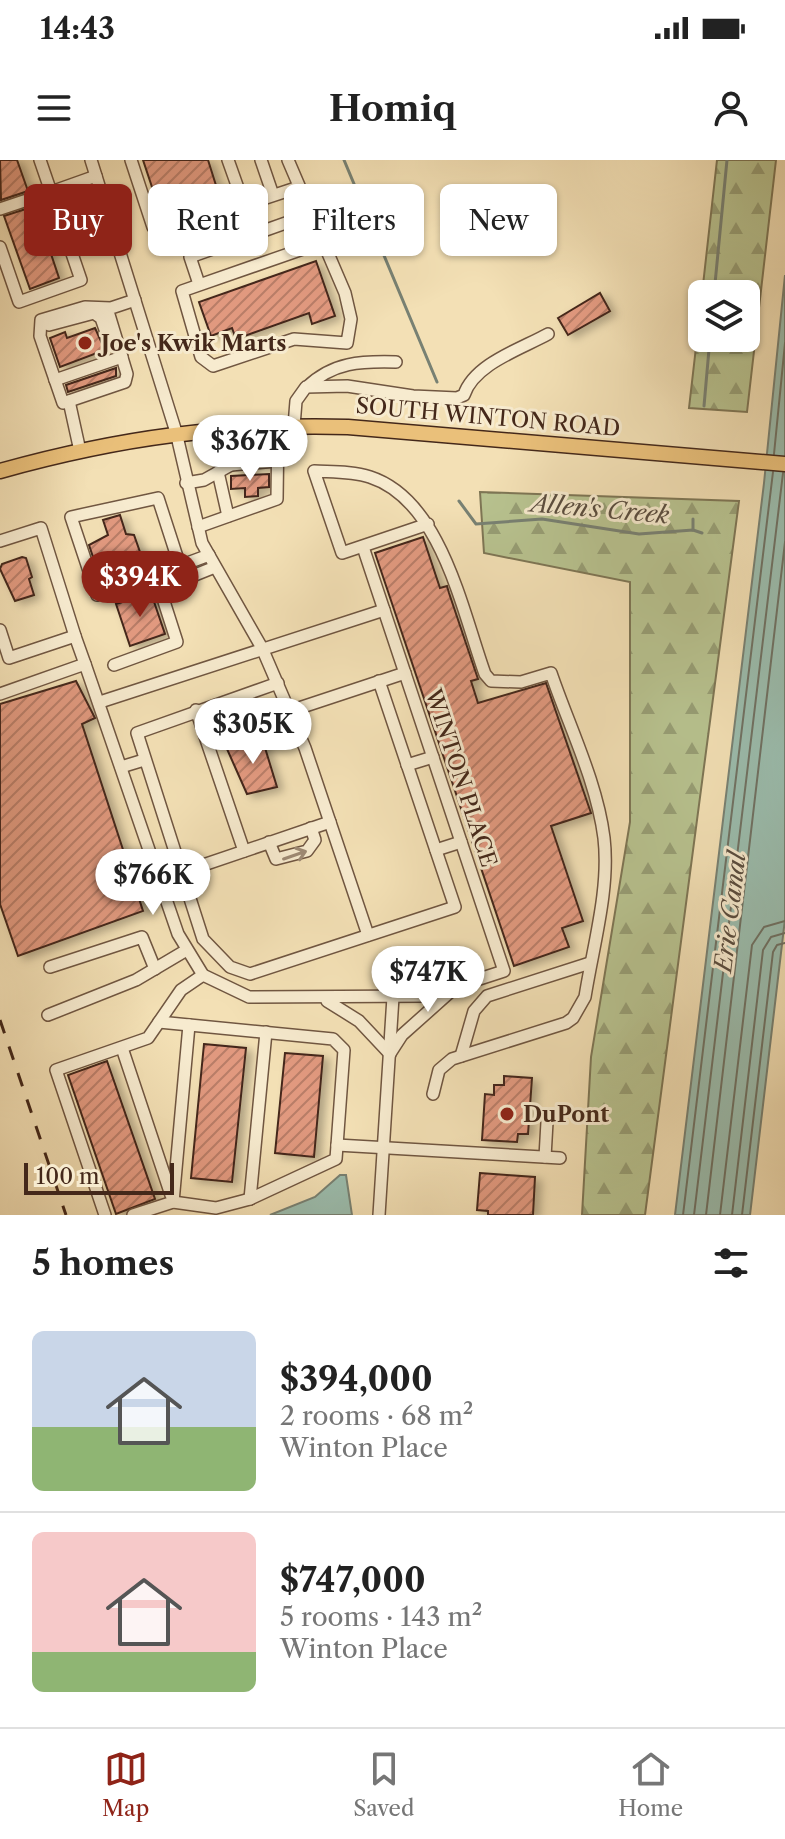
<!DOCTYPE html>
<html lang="en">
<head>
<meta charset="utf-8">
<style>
  body { margin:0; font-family:"Libre Caslon Text",serif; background:#f2f2f2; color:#222; height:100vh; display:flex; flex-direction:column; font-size:30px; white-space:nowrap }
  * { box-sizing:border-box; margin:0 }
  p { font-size:26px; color:#767676 }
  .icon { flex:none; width:44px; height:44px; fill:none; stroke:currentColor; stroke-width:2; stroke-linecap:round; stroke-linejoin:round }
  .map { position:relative; height:1055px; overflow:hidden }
  .details { display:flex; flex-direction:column; background:#fff; flex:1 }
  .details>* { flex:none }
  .top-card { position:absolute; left:24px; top:24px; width:738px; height:72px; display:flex; gap:16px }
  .controls { position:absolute; left:688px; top:120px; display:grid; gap:16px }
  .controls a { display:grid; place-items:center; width:72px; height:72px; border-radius:12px; background:#fff; box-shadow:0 2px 6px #0004; font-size:40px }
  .scale { position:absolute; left:24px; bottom:20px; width:150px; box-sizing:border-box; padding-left:8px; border:4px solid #44281a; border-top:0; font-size:22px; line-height:28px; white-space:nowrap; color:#44281a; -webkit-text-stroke:6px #f7ebcf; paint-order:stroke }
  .price { position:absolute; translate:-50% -68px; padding:0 18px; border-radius:28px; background:#fff; color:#222; font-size:26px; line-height:52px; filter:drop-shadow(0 2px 4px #0008) }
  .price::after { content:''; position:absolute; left:50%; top:48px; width:24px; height:18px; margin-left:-12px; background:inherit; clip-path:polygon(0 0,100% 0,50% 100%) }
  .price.on { background:#8f2418; color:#fff }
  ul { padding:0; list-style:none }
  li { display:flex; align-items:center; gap:24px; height:200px; padding:0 32px }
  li+li { border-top:2px solid #e0e0e0 }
  li span { display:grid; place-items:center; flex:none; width:224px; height:160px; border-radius:12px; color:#555 }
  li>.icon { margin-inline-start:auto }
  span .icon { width:96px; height:96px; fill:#fffc; stroke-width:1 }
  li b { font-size:34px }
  h2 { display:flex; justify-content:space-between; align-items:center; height:96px; padding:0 32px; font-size:34px }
  .pill { padding:0 28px; border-radius:12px; background:#fff; box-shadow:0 2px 6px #0004; font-size:28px; line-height:72px }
  .pill.on { background:#8f2418; color:#fff }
  .status { display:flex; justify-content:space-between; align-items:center; height:56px; padding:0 40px; background:#fff; direction:ltr }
  .status svg { height:22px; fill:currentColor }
  header { display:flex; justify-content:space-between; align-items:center; height:104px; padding:0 32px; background:#fff; font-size:36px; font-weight:800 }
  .tab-bar { display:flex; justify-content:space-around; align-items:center; height:112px; border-top:2px solid #e0e0e0; background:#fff; font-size:22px; color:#767676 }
  .tab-bar a { display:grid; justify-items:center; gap:4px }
  .tab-bar .on { color:#8f2418 }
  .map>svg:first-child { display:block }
  .forest { fill:url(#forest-firs); stroke:#7e7655; stroke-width:2 }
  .water { fill:#9bbdae; stroke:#788173; stroke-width:2 }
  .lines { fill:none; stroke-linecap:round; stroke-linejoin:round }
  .shore { stroke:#707264; stroke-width:2 }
  .stream { stroke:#788173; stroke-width:3 }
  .building { fill:url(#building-hatch); stroke:#44281a; stroke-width:2; filter:url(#shadow) }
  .minor-casing { stroke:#705641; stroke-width:14 }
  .major-casing { stroke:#44281a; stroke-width:17 }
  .minor { stroke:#f7ebcf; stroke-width:11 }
  .major { stroke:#eac07a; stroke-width:14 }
  .rail { stroke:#44281a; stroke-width:3; stroke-dasharray:14 14; stroke-linecap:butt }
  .oneway { stroke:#9e8a74 }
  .poi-dot { fill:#8f2418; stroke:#f7ebcf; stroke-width:3 }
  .labels { text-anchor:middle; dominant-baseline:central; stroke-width:6; stroke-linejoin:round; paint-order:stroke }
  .poi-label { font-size:22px; font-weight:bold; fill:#44281a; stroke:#f7ebcf; text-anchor:start }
  .street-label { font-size:22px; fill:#44281a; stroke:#f7ebcf }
  .water-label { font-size:24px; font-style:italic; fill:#5a4d3f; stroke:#f7ebcf }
</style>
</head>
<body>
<div class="status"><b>14:43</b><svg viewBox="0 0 49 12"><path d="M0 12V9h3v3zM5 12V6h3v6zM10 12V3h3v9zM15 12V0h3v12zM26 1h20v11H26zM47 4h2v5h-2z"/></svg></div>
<header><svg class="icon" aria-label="menu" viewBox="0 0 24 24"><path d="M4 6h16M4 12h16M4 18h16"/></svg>Homiq<svg class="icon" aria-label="person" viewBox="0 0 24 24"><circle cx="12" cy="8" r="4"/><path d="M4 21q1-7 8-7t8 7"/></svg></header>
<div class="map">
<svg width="785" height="1055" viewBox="0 0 785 1055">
  <defs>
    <pattern id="forest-firs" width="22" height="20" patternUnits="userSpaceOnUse" patternTransform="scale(2)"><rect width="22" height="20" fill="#b8c390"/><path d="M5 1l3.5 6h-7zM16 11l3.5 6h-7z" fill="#979e75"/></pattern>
    <pattern id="building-hatch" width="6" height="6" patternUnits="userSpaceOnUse" patternTransform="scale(2)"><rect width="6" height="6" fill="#e1997f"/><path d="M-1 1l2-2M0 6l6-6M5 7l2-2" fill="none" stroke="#b87d67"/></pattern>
    <filter id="shadow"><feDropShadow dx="6" dy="3.5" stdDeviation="4" flood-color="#0004"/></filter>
  </defs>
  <rect width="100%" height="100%" fill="#f3e0b5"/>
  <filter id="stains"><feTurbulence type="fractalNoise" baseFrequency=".0025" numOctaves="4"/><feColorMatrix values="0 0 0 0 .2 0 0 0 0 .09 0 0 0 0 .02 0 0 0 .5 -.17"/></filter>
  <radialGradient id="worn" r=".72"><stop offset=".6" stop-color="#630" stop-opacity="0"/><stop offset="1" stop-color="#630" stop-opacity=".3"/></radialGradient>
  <g class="forest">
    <polygon points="717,0 776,0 747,252 689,248 702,135 702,178 746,178 746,134 702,134"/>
    <polygon points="480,332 739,341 645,1055 582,1055 591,897 630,662 630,422 484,393"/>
  </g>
  <g class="water">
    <polygon points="785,115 785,759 750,1055 675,1055 764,323"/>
    <polygon points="340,1015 346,1015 352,1055 270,1055 315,1037"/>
  </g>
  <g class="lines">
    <g class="shore">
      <polyline points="774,294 785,183"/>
      <polyline points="683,1055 773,312"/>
      <polyline points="694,1055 783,313"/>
      <polyline points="706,1055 785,382"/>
      <polyline points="720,1055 752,785 764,767 785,761"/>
      <polyline points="732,1055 763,790 771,777 785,773"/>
      <polyline points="742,1055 773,792 777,785 785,783"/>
    </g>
    <g class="stream">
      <polyline points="344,0 437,222"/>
      <polyline points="714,134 727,0"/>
      <polyline points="704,246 710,178"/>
      <polyline points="459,341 476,364 542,359 639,374 693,370 702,373"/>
      <polyline points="693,370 693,359"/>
    </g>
  </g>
  <g class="building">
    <polygon points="0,0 17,0 28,31 1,40"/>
    <polygon points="143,0 208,0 220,38 162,57"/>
    <polygon points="35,46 59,118 30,129 4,56"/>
    <polygon points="316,101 335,156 312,164 309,153 236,179 232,168 211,176 199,142"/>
    <polygon points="600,133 610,151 568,175 558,158"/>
    <polygon points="95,168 105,190 60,207 50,178 65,172 67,178"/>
    <polygon points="116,208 116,216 68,232 66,225"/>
    <polygon points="269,314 269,327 258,328 258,336 245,337 245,328 231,329 231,316"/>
    <polygon points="120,355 126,374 134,375 146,409 101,421 89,385 108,375 103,360"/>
    <polygon points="423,377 440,428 447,426 449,433 478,519 471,521 478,543 546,523 591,653 551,666 583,761 562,768 569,787 514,806 375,393"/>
    <polygon points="22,397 26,398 32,417 29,419 34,435 15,441 0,409 2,404"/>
    <polygon points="151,433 165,474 130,486 116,444"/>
    <polygon points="76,521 95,558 82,564 143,751 18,796 0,744 0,544"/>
    <polygon points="262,578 277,627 247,634 227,589 247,580 248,582"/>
    <polygon points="204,884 246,888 232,1022 191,1018"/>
    <polygon points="285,893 323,896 314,997 275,993"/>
    <polygon points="107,901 155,1039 116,1054 68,915"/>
    <polygon points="504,916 532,918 528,974 518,974 517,982 482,980 485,934 494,935 494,925 504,925"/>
    <polygon points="480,1013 535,1017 533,1055 488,1055 488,1051 477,1050"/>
  </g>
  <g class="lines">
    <g class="minor-casing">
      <g id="minor">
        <polyline points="40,0 51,32 96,16"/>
        <polyline points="91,0 176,272 202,383 262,488 305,588 368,775"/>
        <polyline points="131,0 153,67 160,73 299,27"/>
        <polyline points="228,0 244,45"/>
        <polyline points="261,0 273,35"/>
        <polyline points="288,0 345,133 351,159 347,183 294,179 213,206 201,197 182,131 323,82"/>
        <polyline points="0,49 51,32 81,120 19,142 0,87"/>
        <polyline points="199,124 190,97 311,54"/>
        <polyline points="107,148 127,214 125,222 63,243 40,176 41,160 85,147 111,148 135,140"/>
        <polyline points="49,165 94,153 101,158 110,184"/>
        <polyline points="55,220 122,197"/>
        <path d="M 307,227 C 333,202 361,201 396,202"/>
        <polyline points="69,241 80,291"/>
        <path d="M 294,266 L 296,241 L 306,227 L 347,226 L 413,236 L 457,238 L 464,235 C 474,204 521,189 548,174"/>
        <polyline points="221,268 231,305"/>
        <polyline points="218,312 228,356"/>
        <polyline points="186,323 204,320 231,305 277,301"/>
        <path d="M 428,364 L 342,393 L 314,311 C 332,312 352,311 370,317 C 441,340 462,450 485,514 L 491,521 L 521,522 L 551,513 C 569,566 597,622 604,678 C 610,729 593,786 585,837 L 573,858 L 566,863 L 452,899 L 439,910 L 433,934"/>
        <polyline points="198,367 277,339 278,265"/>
        <polyline points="0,381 41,368 75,476"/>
        <path d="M 180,406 L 158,338 L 71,357 L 97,435 C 135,422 172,409 209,395"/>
        <polyline points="0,470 9,498 75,476 85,504"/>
        <polyline points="114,505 177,482 160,429 215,407"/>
        <polyline points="278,523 137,573 203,779 230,807 250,814 455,747 379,521"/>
        <polyline points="0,534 85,504 178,774 203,815 249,837 427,836 504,811 363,387"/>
        <polyline points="100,542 384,450"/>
        <polyline points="196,550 244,691"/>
        <polyline points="290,551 405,513"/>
        <polyline points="407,605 433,597"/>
        <polyline points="121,607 144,600"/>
        <polyline points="269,682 276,699 307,691 315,680 311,668"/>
        <polyline points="436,690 461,682"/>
        <polyline points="159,720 330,662"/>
        <polyline points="50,807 142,777 155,809"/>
        <polyline points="327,841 359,861 390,894"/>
        <polyline points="48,855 136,820 185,791"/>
        <polyline points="122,888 171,1035"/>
        <polyline points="391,892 402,875 449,833"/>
        <polyline points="461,896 474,851 487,836 590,803"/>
        <polyline points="337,985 560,998"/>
        <polyline points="545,997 547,962"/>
        <polyline points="250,1039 266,872"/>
        <polyline points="173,1042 189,865"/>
        <polyline points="105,1055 56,910 148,878 181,830 203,815"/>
        <polyline points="133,1055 173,1042 216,1048 250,1039 336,999 344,890 333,879 159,862"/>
        <polyline points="379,1055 393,837"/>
      </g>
    </g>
    <g class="major-casing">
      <path id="major" d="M 0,311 C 122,277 222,264 348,267 L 785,304"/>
    </g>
    <use href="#minor" class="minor"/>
    <use href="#major" class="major"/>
    <polyline class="rail" points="0,860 66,1055"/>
  </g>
  <defs><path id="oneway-shaft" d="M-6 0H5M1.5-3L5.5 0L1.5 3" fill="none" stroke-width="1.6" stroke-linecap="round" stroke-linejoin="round" transform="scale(2)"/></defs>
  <use class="oneway" href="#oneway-shaft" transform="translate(295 695) rotate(-19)"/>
  <g class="poi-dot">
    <circle cx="85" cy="183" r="8"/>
    <circle cx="507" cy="954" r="8"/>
  </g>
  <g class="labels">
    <g class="poi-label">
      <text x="101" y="183">Joe's Kwik Marts</text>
      <text x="523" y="954">DuPont</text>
    </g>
    <g class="street-label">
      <text transform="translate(488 257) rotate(5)">SOUTH WINTON ROAD</text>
      <text transform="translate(461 618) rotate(72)">WINTON PLACE</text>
    </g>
    <g class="water-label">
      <text transform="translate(600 349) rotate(5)">Allen's Creek</text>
      <text transform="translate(730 752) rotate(-83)">Erie Canal</text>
    </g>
  </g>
  <rect width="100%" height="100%" filter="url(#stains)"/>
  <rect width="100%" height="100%" fill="url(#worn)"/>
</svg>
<div class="controls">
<a><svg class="icon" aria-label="layers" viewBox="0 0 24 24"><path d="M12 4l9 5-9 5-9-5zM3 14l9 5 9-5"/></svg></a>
</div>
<div class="scale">100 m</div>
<b class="price" style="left:250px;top:323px">$367K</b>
<b class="price on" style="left:140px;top:459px">$394K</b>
<b class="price" style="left:253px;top:606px">$305K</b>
<b class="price" style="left:153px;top:757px">$766K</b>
<b class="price" style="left:428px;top:854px">$747K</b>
<div class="top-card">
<a class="pill on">Buy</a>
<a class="pill">Rent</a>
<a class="pill">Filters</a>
<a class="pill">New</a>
</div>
</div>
<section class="details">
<h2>5 homes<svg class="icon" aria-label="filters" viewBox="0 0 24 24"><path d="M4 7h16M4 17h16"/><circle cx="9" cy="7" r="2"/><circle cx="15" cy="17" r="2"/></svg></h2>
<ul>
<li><span style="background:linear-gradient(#c9d6e8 60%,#8fb573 0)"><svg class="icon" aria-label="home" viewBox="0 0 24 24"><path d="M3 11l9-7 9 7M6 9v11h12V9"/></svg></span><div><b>$394,000</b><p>2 rooms · 68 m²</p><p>Winton Place</p></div></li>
<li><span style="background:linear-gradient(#f6c9c9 75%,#8fb573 0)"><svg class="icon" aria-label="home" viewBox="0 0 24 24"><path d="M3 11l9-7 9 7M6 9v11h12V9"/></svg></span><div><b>$747,000</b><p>5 rooms · 143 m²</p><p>Winton Place</p></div></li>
</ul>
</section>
<nav class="tab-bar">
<a class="on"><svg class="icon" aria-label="map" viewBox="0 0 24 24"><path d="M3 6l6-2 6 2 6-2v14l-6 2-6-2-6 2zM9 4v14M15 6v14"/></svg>Map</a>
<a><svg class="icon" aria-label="saved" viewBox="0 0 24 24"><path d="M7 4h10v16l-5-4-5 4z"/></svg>Saved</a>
<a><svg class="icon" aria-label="home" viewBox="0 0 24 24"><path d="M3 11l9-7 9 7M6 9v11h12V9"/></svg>Home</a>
</nav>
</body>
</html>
